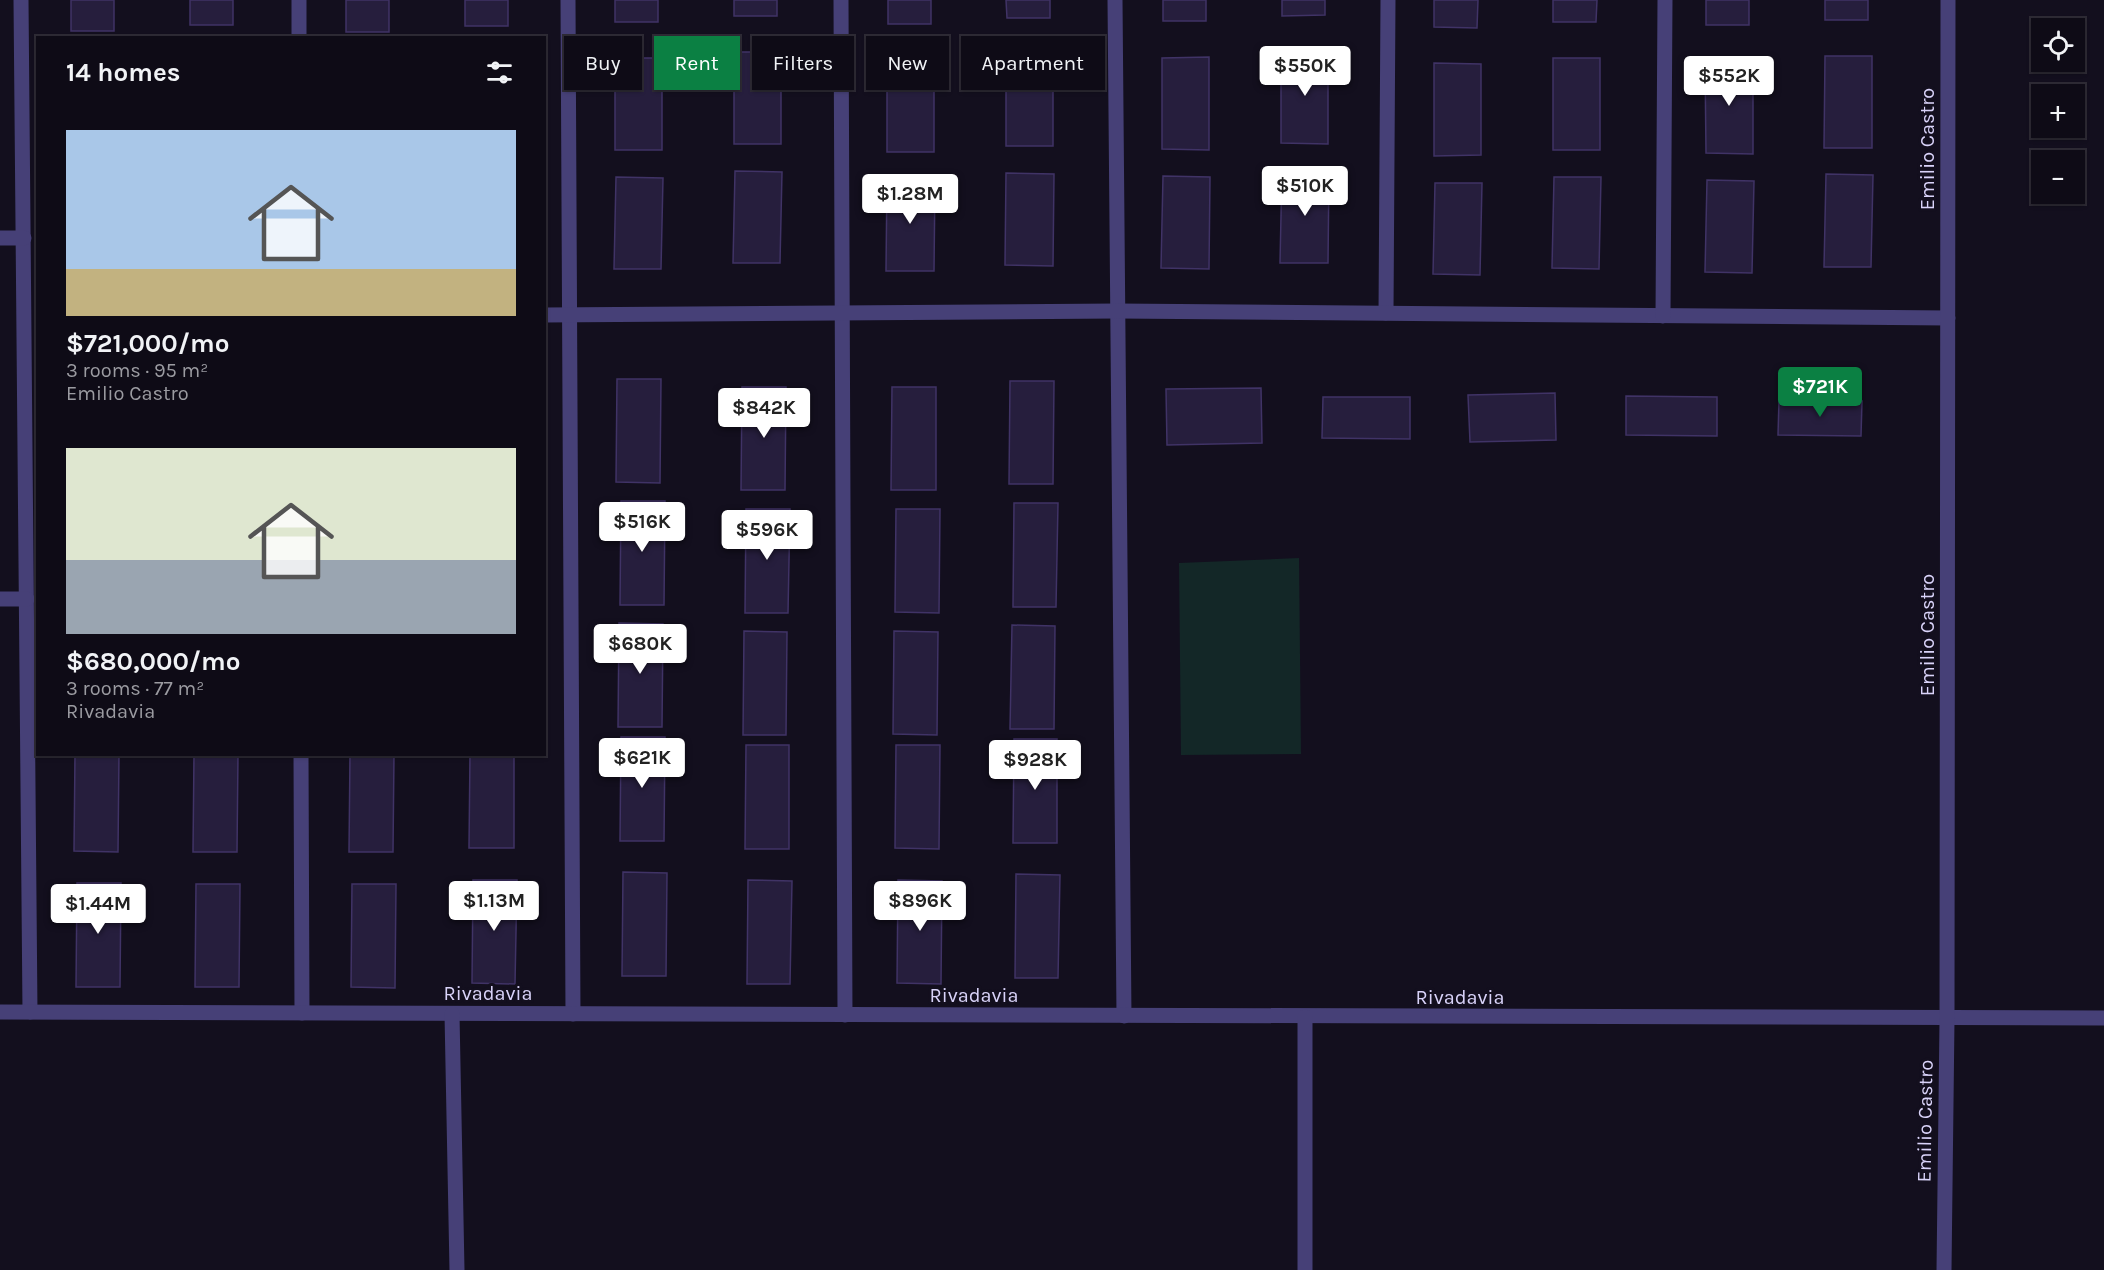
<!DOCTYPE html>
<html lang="en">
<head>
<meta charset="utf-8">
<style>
  body { margin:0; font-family:Karla,sans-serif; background:#1c1923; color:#f1f3f6; height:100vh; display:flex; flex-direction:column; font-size:22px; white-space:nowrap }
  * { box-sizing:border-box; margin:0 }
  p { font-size:20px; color:#9b9ba1 }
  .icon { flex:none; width:33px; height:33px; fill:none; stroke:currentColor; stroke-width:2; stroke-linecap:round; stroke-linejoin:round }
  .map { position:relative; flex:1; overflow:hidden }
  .drawer { position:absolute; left:36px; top:36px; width:510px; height:720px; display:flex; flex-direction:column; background:#0e0b16; border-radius:0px; box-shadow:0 2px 4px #0004,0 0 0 2px #2e2b35 }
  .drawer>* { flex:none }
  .banner { position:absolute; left:564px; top:36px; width:570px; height:54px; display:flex; gap:12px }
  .buttons { position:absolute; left:2031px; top:18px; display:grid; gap:12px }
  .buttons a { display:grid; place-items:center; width:54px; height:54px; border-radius:0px; background:#0e0b16; box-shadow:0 2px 4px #0004,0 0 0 2px #2e2b35; font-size:30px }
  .price { position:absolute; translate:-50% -51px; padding:0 14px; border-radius:6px; background:#fff; color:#222; font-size:20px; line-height:39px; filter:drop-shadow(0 2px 3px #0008) }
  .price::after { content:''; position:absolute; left:50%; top:36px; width:18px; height:14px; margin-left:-9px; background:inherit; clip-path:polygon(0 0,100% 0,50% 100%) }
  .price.selected { background:#0b8043; color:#fff }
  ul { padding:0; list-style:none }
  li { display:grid; align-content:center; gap:12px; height:318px; padding:0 30px }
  li span { display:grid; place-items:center; height:186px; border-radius:0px; color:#555 }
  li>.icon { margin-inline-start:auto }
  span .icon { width:108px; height:108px; fill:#fffc; stroke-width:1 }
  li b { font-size:26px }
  h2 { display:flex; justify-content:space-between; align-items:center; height:72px; padding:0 30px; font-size:26px }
  .pill { padding:0 21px; border-radius:0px; background:#0e0b16; box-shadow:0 2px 4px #0004,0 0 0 2px #2e2b35; font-size:21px; line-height:54px }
  .pill.selected { background:#0b8043; color:#fff }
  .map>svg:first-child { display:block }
  .green { fill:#132727 }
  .building { fill:#261e3d; stroke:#403366; stroke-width:1.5 }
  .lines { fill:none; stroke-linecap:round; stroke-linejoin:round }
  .street { stroke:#464077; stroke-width:15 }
  .labels { text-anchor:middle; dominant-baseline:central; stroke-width:6; stroke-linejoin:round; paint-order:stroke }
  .street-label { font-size:20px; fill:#d9d3f9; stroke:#130f1e }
</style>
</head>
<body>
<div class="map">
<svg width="2104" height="1270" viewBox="0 0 2104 1270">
  <rect width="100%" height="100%" fill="#130f1e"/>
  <polygon class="green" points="1299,558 1301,754 1181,755 1179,563"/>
  <g class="building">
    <rect x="71" y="0" width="43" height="31"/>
    <rect x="190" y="0" width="43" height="25"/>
    <rect x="346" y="0" width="43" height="32"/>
    <rect x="465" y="0" width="43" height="26"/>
    <rect x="615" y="0" width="43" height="22"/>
    <rect x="734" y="0" width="43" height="16"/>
    <rect x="888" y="0" width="43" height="24"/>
    <polygon points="1006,0 1050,0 1050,18 1007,18"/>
    <rect x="1163" y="0" width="43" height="21"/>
    <polygon points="1282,0 1325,0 1325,15 1282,16"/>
    <polygon points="1434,0 1478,0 1477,28 1434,27"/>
    <polygon points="1553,0 1597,0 1596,22 1553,22"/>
    <rect x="1706" y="0" width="43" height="25"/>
    <rect x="1825" y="0" width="43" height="20"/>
    <polygon points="1328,51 1328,144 1281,143 1281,52"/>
    <rect x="734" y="52" width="47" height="92"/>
    <rect x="1006" y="54" width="47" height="92"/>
    <polygon points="1825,56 1872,56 1872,148 1824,148"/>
    <polygon points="1209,57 1209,150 1162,149 1162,58"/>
    <rect x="615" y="58" width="47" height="92"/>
    <rect x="1553" y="58" width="47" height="92"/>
    <rect x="887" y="60" width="47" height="92"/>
    <polygon points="1753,61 1753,154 1706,153 1705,62"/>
    <polygon points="1434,63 1481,64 1481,155 1434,156"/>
    <polygon points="1282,170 1329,171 1328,263 1280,263"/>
    <polygon points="735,171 782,172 780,263 733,263"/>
    <polygon points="1006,173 1054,174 1053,266 1005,265"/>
    <polygon points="1826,174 1873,175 1871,267 1824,267"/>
    <polygon points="1163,176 1210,177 1209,269 1161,268"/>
    <polygon points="616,177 663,178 661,269 614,269"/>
    <polygon points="1554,177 1601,177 1599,269 1552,268"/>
    <polygon points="887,178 935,179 934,271 886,271"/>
    <polygon points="1707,180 1754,181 1752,273 1705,272"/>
    <polygon points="1435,183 1482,183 1480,275 1433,274"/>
    <polygon points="617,379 661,379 660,483 616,482"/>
    <polygon points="1010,381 1054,381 1053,484 1009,484"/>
    <polygon points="742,387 786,387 785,490 741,490"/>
    <polygon points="892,387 936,387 936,490 891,490"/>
    <polygon points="1261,388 1262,443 1167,445 1166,389"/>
    <polygon points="1555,393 1556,440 1470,442 1468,395"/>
    <polygon points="1626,396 1717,397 1717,436 1626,435"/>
    <polygon points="1323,397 1410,397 1410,439 1322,438"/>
    <polygon points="1779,400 1862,401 1861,436 1778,435"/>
    <polygon points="621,501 665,501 664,605 620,605"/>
    <polygon points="1014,503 1058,503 1056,607 1013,607"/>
    <polygon points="746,509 790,509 788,613 745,613"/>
    <polygon points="896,509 940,509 939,613 895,612"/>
    <polygon points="619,623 663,624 662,727 618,727"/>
    <polygon points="1012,625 1055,626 1054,729 1010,729"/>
    <polygon points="744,631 787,632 786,735 743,735"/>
    <polygon points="894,631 938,632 937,735 893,734"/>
    <polygon points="621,737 665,737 664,841 620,841"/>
    <polygon points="1014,739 1057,739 1057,843 1013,843"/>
    <polygon points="746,745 789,745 789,849 745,849"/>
    <polygon points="896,745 940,745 939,849 895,848"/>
    <polygon points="75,754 119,754 118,852 74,851"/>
    <polygon points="194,754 238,754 237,852 193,852"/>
    <polygon points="350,754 394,754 393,852 349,852"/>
    <polygon points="470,754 514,754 514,848 469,848"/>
    <polygon points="623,872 667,873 666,976 622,976"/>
    <polygon points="1016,874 1060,875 1058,978 1015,978"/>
    <polygon points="473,880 517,880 515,984 472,983"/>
    <polygon points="748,880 792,881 790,984 747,984"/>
    <polygon points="898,880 942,881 941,984 897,983"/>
    <polygon points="77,883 121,883 120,987 76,987"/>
    <polygon points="196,884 240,884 239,987 195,987"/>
    <polygon points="352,884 396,884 395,988 351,987"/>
  </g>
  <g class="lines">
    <g class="street">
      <polyline points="21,0 30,1012"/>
      <polyline points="299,0 299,38"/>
      <polyline points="568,0 573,1014"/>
      <polyline points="841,0 845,1015"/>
      <polyline points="1115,0 1124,1016"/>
      <polyline points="0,238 24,238"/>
      <polyline points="1386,313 1388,0"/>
      <polyline points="544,315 1117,311 1948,318"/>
      <polyline points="1663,316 1665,0"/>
      <polyline points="0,599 27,599"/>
      <polyline points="301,754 302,1013"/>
      <polyline points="0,1012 2104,1018"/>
      <polyline points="452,1014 457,1270"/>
      <polyline points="1305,1017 1305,1270"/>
      <polyline points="1944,1270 1947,1020 1948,0"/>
    </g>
  </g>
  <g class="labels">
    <g class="street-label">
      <text transform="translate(1927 149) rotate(-90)">Emilio Castro</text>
      <text transform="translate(1927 635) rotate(-90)">Emilio Castro</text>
      <text x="488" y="993">Rivadavia</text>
      <text x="974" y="995">Rivadavia</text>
      <text x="1460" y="997">Rivadavia</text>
      <text transform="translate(1925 1121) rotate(-89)">Emilio Castro</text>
    </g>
  </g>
</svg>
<div class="buttons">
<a><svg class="icon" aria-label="locate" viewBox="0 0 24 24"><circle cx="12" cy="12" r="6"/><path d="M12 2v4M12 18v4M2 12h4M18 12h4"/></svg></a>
<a>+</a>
<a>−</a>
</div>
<b class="price" style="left:1305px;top:97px">$550K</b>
<b class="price" style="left:1729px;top:107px">$552K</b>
<b class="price" style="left:1305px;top:217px">$510K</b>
<b class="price" style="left:910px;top:225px">$1.28M</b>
<b class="price selected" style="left:1820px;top:418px">$721K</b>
<b class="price" style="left:764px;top:439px">$842K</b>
<b class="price" style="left:642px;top:553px">$516K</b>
<b class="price" style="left:767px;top:561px">$596K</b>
<b class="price" style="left:640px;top:675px">$680K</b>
<b class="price" style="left:642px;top:789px">$621K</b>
<b class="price" style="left:1035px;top:791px">$928K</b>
<b class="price" style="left:494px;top:932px">$1.13M</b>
<b class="price" style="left:920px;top:932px">$896K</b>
<b class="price" style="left:98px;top:935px">$1.44M</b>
<div class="banner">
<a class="pill">Buy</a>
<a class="pill selected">Rent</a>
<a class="pill">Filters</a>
<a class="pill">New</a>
<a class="pill">Apartment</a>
</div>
<section class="drawer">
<h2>14 homes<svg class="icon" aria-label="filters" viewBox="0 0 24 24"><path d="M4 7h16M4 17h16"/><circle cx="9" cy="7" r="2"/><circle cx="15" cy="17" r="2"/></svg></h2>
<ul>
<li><span style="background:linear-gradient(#a9c7e8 75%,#c2b280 0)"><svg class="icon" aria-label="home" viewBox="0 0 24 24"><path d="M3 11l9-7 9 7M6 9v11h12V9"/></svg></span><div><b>$721,000/mo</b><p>3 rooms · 95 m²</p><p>Emilio Castro</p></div></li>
<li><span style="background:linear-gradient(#dfe7d0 60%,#9aa5b1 0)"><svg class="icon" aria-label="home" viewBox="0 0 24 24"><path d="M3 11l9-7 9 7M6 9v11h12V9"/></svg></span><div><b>$680,000/mo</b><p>3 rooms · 77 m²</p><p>Rivadavia</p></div></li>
</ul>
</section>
</div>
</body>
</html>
